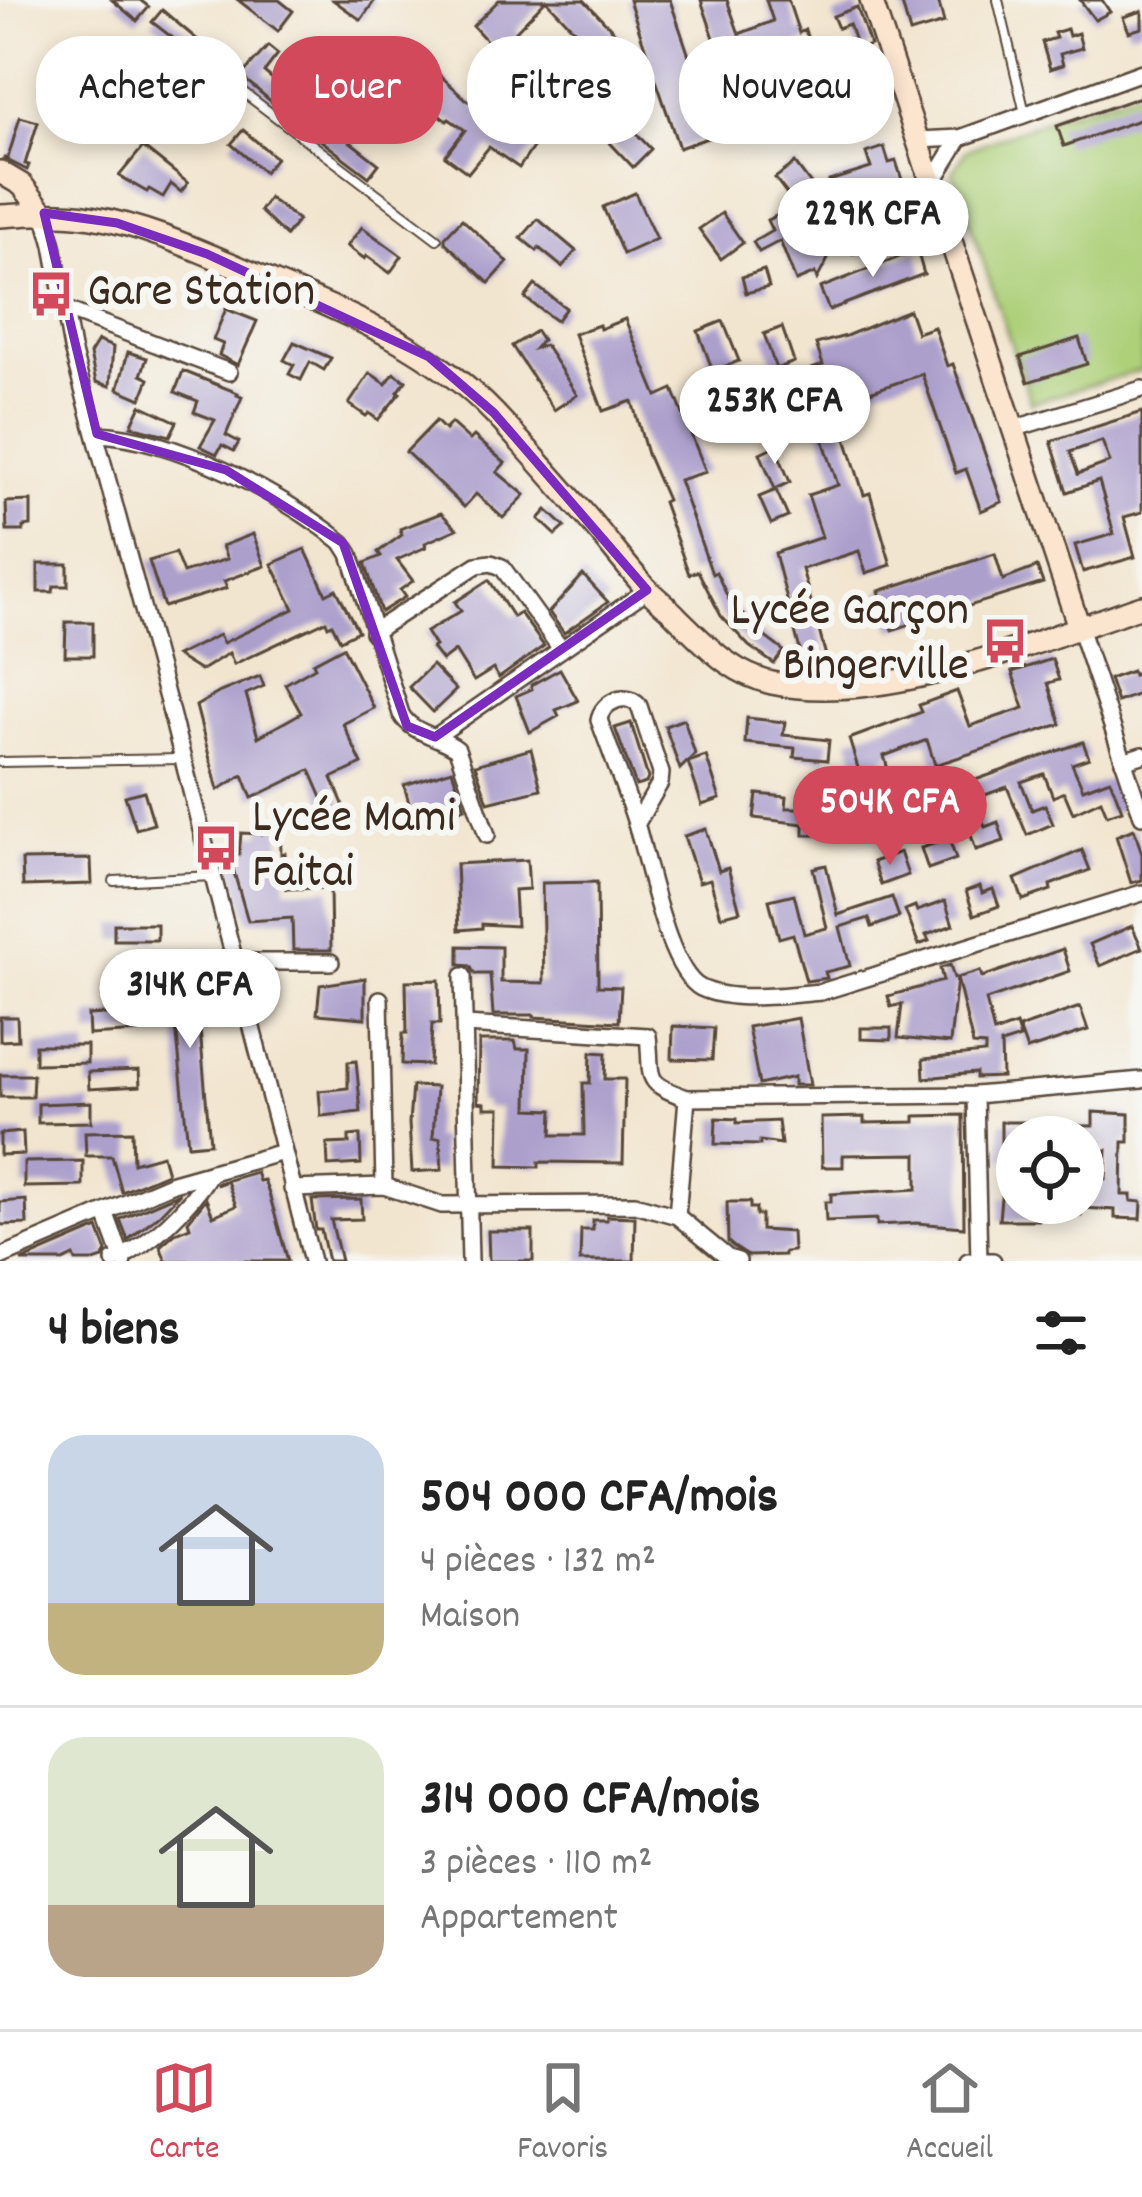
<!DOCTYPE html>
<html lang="fr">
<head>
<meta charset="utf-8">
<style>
  body { margin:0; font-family:Dekko,sans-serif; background:#f2f2f2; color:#222; height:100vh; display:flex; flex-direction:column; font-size:45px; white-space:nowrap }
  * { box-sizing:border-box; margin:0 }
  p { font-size:39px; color:#767676 }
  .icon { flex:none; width:66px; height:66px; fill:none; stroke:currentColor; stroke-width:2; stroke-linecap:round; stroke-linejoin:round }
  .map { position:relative; height:1261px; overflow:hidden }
  .details { display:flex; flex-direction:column; background:#fff; flex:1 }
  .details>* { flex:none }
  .top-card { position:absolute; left:36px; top:36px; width:1071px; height:108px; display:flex; gap:24px }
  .controls { position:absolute; left:996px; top:1116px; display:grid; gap:24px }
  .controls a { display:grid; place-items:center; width:108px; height:108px; border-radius:50%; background:#fff; box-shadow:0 6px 18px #0003; font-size:60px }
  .price { position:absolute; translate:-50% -102px; padding:0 27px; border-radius:42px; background:#fff; color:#222; font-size:39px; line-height:78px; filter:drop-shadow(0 3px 6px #0008) }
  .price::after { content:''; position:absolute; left:50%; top:72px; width:36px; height:27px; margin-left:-18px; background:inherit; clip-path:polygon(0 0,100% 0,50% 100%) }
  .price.active { background:#d1495b; color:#fff }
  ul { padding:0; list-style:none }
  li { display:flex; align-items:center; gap:36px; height:300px; padding:0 48px }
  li+li { border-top:3px solid #e0e0e0 }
  li span { display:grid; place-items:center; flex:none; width:336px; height:240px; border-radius:36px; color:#555 }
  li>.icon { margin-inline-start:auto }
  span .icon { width:144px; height:144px; fill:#fffc; stroke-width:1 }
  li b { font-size:51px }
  h2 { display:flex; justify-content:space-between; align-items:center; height:144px; padding:0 48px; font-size:51px }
  .chip { padding:0 42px; border-radius:48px; background:#fff; box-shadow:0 6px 18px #0003; font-size:42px; line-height:108px }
  .chip.active { background:#d1495b; color:#fff }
  .dock { display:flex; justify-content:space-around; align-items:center; height:168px; border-top:3px solid #e0e0e0; background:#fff; font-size:33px; color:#767676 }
  .dock a { display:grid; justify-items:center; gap:6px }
  .dock .active { color:#d1495b }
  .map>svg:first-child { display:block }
  .green { fill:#add079; stroke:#747d4c; stroke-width:3 }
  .building { fill:#ac9fcc; fill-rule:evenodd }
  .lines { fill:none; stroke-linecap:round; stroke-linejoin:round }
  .lane-casing { stroke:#564639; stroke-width:12 }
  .street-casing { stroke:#564639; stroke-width:20 }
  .secondary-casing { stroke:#564639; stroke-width:26 }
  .lane { stroke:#fff; stroke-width:8 }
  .street { stroke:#fff; stroke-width:15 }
  .secondary { stroke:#fce5cf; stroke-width:21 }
  .marked { fill:none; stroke:#7b2cbf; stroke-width:9; stroke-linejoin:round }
  .labels { text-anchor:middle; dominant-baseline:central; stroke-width:12; stroke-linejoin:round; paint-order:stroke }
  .poi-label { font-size:48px; fill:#3b2a1e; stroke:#f6f6f2; text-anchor:start }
</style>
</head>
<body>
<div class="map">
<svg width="1142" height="1261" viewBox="0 0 1142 1261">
  <rect width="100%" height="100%" fill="#f6f6f2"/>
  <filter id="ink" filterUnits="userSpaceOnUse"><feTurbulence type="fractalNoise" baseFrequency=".00833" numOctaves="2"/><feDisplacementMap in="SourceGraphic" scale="24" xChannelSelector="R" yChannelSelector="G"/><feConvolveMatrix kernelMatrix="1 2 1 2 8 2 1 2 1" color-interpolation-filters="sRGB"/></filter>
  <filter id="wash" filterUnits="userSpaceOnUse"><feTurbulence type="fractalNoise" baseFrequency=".004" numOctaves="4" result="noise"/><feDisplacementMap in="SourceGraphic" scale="48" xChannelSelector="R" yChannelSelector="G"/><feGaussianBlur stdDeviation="2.7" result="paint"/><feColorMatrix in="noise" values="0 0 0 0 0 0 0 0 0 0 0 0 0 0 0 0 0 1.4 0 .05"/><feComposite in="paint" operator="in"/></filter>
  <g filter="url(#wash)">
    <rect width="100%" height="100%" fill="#f2e5cf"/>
    <polygon class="green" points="1142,89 1142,370 1031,403 953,172 966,150 1059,115"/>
    <g id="blocks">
      <g class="building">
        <polygon points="112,0 140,0 149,7 137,21"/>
        <polygon points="238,0 279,0 293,11 278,31"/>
        <polygon points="333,0 375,0 361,20"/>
        <polygon points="499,0 546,0 516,31 554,73 533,91 473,26"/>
        <polygon points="546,0 584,0 620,38 600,57"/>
        <polygon points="629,0 670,0 716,135 679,148"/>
        <polygon points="701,0 727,0 739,34 773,21 766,0 788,0 799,33 805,30 808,40 799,44 806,65 825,58 831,73 852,65 848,55 865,49 875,75 794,106 787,88 760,98 766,115 743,123"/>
        <polygon points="901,0 938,0 944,23 910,33"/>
        <polygon points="1080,0 1102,0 1110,12 1095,20"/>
        <polygon points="857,7 870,45 858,50 849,24 838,28 833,16"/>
        <polygon points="162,10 212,52 203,62 200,59 188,76 179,69 191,52 152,22"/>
        <polygon points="1142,11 1142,28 1129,32 1123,17"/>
        <polygon points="1067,29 1069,36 1078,33 1082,48 1060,54 1063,65 1050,69 1042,42 1056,38 1054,33"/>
        <polygon points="105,37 195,108 181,125 156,103 149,111 128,95 124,89 138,80 97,47"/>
        <polygon points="268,46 278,54 264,72 305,106 293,120 241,76"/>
        <polygon points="421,58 466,99 534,146 519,168 489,147 468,173 445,156 465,130 449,119 447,121 400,81"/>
        <polygon points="580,75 651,149 633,167 562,92"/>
        <polygon points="1140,97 1142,119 1064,146 1057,126"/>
        <polygon points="20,117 38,122 25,164 29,165 27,170 3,158 8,158"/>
        <polygon points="330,126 379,164 369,177 319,139"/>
        <polygon points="243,130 276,158 264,172 231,144"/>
        <polygon points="143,147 188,183 181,192 171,184 163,197 149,189 147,192 119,176"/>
        <polygon points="884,147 889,163 896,161 903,183 836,204 829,181 871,168 866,153"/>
        <polygon points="795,163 822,199 798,217 805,234 817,229 828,259 817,279 815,273 796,281 780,241 759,252 753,242 772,231 767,220 797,207 775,178"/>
        <polygon points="914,188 927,232 852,254 843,223 908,204 904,191"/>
        <polygon points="635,193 656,239 623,254 603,207"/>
        <polygon points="269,198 298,220 286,236 260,211"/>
        <polygon points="722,213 743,243 721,259 699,229"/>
        <polygon points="462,219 508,262 489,283 445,242 445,237"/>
        <polygon points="538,219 576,251 562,267 539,248 537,251 521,238"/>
        <polygon points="362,227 402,256 390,273 367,256 365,259 347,246"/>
        <polygon points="917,250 924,274 829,310 820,288"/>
        <polygon points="764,270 769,287 746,293 742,277"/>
        <polygon points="535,285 566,308 556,321 525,298"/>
        <polygon points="226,309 257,321 238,365 219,355 223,344 213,340"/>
        <polygon points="909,310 917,333 934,327 947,366 953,364 1002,502 981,511 966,469 956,473 922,374 835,404 864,495 870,493 891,565 866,573 859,551 802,569 826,656 803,662 775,553 822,537 808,495 838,485 814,412 808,414 795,375 823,365 816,344 846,336"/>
        <polygon points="625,319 657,396 673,389 706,472 679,480 712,574 716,572 730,602 751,623 749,625 784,651 774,664 749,646 721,616 698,571 689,574 663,502 667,500 647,454 632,401 603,411 574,334 599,325 600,329"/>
        <polygon points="723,321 739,361 713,371 698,331"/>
        <polygon points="782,327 794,362 776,369 764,334"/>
        <polygon points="536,331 542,340 535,348 545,345 577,395 554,410 512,346"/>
        <polygon points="1079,338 1087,364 1028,382 1020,357"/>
        <polygon points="98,341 113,347 110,386 96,382 90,354"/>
        <polygon points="294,342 331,358 324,370 310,362 301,380 289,374 294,365 284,360"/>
        <polygon points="128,352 147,358 141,375 149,379 141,399 118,389"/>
        <polygon points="183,371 238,393 237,395 242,397 226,435 239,442 234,451 222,445 217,454 200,446 215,420 194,412 198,401 175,392"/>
        <polygon points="370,373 386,384 394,373 406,381 398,392 400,393 378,420 369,413 366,416 349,404"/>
        <polygon points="141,405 177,422 170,436 131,426"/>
        <path d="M 1142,412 L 1142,512 L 1124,517 L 1135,557 L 1083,572 L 1075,545 L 1114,534 L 1099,481 L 1067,492 L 1051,441 ZM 1102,441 L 1110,462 L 1078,474 L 1070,452 Z"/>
        <polygon points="436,421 445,430 451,423 470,440 474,436 505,463 497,472 525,495 503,518 476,494 464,507 406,452"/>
        <polygon points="775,446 790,482 775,489 760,453"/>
        <polygon points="776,490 788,517 771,524 759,497"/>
        <polygon points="31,501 31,526 23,527 23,531 7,531 6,502"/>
        <polygon points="547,510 565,527 556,535 539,519"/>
        <polygon points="441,513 457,529 425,543 426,547 397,560 413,581 400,590 405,597 381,612 365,563 381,556 378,552 402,535 400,529"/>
        <polygon points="253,534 265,566 224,581 227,588 164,607 149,561 175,553 183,573 227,559 222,546"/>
        <polygon points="305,549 326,594 336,589 358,631 340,640 332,624 328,626 326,621 234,664 229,653 200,671 176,656 219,635 223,643 294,609 272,564"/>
        <polygon points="995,554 1003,580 1037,567 1043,583 892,630 879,591"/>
        <polygon points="38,564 68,564 68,586 54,586 53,592 38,592"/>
        <polygon points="583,575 608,602 564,633 549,612"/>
        <polygon points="489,580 513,617 520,613 544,646 499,678 493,669 474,681 455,651 442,661 432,648 435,646 426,632 461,611 455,602"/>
        <polygon points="66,622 93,622 93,656 65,656"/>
        <polygon points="343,647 374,708 343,724 362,764 332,778 348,816 333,823 310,770 252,798 243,775 218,790 196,706 220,692 260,676 264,686 246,694 258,737 301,713 285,684 315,667 313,663"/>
        <polygon points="1052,659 1059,680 1048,683 1061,724 935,765 927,740 884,756 899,807 1083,742 1089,758 1072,764 1083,789 1110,779 1122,810 1107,815 1101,800 1073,813 1064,792 1053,797 1044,774 1021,782 1032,810 1045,805 1053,824 1027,835 1007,787 974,799 985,827 998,822 1004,841 976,850 960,803 889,829 884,814 856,823 817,823 817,835 804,835 804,824 754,818 757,794 787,797 786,808 824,808 824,800 868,800 849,739 922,712 919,705 957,691 970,726 1024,708 1012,672"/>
        <polygon points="432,665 456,690 433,712 409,687"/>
        <polygon points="560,669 578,701 556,710 559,716 530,732 516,696 532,689 531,685"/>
        <polygon points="1132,671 1133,675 1142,672 1142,693 1117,702 1109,679"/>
        <polygon points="747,718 785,722 783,735 829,740 827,760 794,757 795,748 745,743"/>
        <polygon points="684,719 695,754 680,769 665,726"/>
        <polygon points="631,723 648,778 646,783 636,786 615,728"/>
        <polygon points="531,749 541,789 488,802 475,765"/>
        <polygon points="706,756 720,799 702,805 688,762"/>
        <polygon points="452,770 465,808 415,825 404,785"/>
        <polygon points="144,791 154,824 136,829 125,796"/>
        <polygon points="280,823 281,854 285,853 286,889 330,888 331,950 293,950 292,918 248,921 229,855 239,855 241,833 261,834 261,824"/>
        <polygon points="706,829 719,871 728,868 740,911 721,916 710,879 699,882 684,836"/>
        <polygon points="1134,829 1142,854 1142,880 1131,883 1116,836"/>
        <polygon points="949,839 956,859 928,869 921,848"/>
        <polygon points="1082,850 1090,870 1050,885 1051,890 1023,900 1015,879"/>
        <polygon points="900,852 908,875 881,885 873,862"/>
        <polygon points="91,859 92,884 23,886 22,860"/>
        <polygon points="527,860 529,889 514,890 516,926 482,924 482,928 459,930 456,864"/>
        <polygon points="826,865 838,915 892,897 899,917 872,927 869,918 840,927 850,966 825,972 827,978 806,981 793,934 779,938 769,900 794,894 804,934 827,928 813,868"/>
        <polygon points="597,882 598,986 621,987 619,1022 534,1017 534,1015 493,1015 490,974 475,974 470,966 459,965 459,946 501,947 501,982 544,983 542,883"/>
        <polygon points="980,886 982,893 993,889 999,906 974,915 966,891"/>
        <polygon points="945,901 953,925 926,935 929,941 919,945 905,910 915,906 917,911"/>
        <rect x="114" y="924" width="43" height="16"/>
        <polygon points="1132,926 1142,948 1100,966 1090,944"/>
        <polygon points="1063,949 1070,971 986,1000 994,1033 1016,1025 1020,1038 1001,1044 1002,1077 976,1078 976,1073 924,1078 923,1059 985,1053 985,1046 973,1045 957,978 980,971 982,977"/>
        <polygon points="190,954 194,1007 198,1007 210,1143 188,1145 169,956"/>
        <polygon points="950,965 954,978 957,978 950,1043 898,1038 902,1004 891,1007 888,996 943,981 940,968"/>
        <polygon points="365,978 365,1018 317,1014 320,985"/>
        <polygon points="439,980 440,1024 432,1024 430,1065 402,1064 403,1033 407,1033 406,981"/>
        <polygon points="1080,1007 1088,1030 1027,1050 1019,1028"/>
        <polygon points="140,1012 141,1032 89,1035 88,1015"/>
        <polygon points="0,1017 17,1017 18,1040 0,1041"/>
        <polygon points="798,1018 810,1085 794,1085 794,1077 759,1085 748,1027"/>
        <polygon points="673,1026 714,1028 712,1060 672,1059"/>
        <polygon points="861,1028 891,1028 891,1040 861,1039"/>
        <polygon points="479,1041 515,1041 517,1049 529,1049 528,1109 553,1110 552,1135 584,1135 583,1083 590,1083 591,1052 606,1053 605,1079 625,1079 623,1163 539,1162 539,1167 499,1166 500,1108 485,1108 485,1103 478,1102"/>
        <polygon points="35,1045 87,1045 87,1063 35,1064"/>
        <polygon points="356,1061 361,1112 321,1116 319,1091 348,1088 348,1062"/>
        <polygon points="139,1070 140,1086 89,1089 88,1072"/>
        <polygon points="0,1075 33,1075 32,1097 0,1097"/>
        <polygon points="412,1086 436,1087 433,1138 440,1138 442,1170 412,1172 409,1123"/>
        <polygon points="91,1102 91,1122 38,1123 38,1104"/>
        <polygon points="1093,1112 1129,1114 1129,1142 1123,1142 1122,1195 1131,1195 1131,1201 1142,1202 1141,1219 1115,1218 1115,1210 1083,1208 1083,1177 1106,1179 1107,1150 1092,1150 1093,1137 1017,1137 1017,1160 1001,1160 1001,1122 1026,1122 1026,1125 1093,1126"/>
        <polygon points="963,1115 964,1227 917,1223 877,1225 877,1219 826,1221 825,1202 831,1202 831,1194 917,1189 917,1154 843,1155 843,1167 822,1167 821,1118 864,1117 864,1123 915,1122 915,1116"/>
        <polygon points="716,1118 737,1119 737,1123 778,1121 781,1144 760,1141 760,1145 715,1144"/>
        <polygon points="132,1131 133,1163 162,1155 167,1173 122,1192 112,1156 86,1156 85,1132"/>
        <polygon points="23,1132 24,1154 0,1155 0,1134"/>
        <polygon points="360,1135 361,1164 328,1166 327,1144 349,1143 349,1136"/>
        <polygon points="83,1161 83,1186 24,1187 24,1162"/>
        <polygon points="256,1172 259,1181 264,1180 270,1197 288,1261 166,1261 160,1246 175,1233 190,1227 188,1221 206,1199 213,1216 236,1206 227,1181 216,1185 218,1183"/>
        <polygon points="180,1193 160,1214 128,1240 120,1219"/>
        <polygon points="1001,1197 1017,1197 1017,1203 1082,1203 1081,1216 1038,1213 1038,1220 999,1220"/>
        <polygon points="361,1199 362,1219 331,1220 341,1261 328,1261 321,1230 316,1230 312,1200"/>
        <polygon points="26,1200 27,1224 0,1225 0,1202"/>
        <polygon points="727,1202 750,1202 750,1208 756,1208 756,1215 761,1215 761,1230 792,1232 793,1251 784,1252 784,1255 748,1256 734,1247 728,1242"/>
        <polygon points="607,1216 635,1217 634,1261 580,1261 581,1230 593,1230 593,1220 607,1220"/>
        <polygon points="98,1228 107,1252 103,1258 94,1261 76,1261 74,1256 63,1261 21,1261"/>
        <polygon points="488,1231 533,1231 533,1261 489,1261"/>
      </g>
    </g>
  </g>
  <g filter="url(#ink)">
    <use href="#blocks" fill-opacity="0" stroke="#564639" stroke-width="3"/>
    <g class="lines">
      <g class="lane-casing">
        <g id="lane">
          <polyline points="998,0 1025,113"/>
          <polyline points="231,83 437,239"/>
          <polyline points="0,762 182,759"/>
          <polyline points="114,881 212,876"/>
        </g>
      </g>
      <g class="street-casing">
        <g id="street">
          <polyline points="918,140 960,138 1142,72"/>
          <polyline points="933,182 960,138"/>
          <polyline points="44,213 53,245 72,349 171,713 312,1261"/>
          <polyline points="64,309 229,372"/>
          <polyline points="1013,429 1142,389"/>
          <path d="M 97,434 C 175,437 282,494 343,543 L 350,554 L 401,714 C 412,734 438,735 457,749 L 487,835"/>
          <polyline points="1079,627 1142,816"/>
          <polyline points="373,632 477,565 491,563 502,567 561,649"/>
          <polyline points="435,737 647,590"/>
          <polyline points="1123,761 1142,755"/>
          <path d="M 637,823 L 660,783 L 661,773 L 639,706 C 626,691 602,702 599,720 C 611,752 623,784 634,817 C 647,854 666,970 701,988 C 732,1003 787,995 821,992 L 1142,893"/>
          <polyline points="235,962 331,962"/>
          <polyline points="463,976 470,1261"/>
          <polyline points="380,999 384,1186"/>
          <path d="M 465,1025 L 648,1036 C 653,1078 641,1082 687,1098 L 975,1095 L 1142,1080"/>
          <polyline points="975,1095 979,1261"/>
          <polyline points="292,1189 384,1186 442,1205 635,1204 677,1216 728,1258 738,1261"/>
          <polyline points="106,1214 123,1261"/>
          <polyline points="677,1216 687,1098"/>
          <polyline points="0,1257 173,1183 283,1152"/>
          <path d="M 114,1261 C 153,1243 188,1208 211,1172"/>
          <polyline points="968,1261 993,1261"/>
        </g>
      </g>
      <g class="secondary-casing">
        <g id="secondary">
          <polyline points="871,0 1079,627"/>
          <polyline points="0,172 22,185 44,213"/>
          <path d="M 0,216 C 30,214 60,212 91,217 C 147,226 202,252 254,274 C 341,311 428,344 495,414 C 524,445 552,477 580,509 C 602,534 622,561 644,586 C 654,597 667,606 677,617 C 706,645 731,674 772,683 C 883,707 1036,641 1142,606"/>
        </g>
      </g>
      <use href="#lane" class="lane"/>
      <use href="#street" class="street"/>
      <use href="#secondary" class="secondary"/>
    </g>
  </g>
  <path class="marked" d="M 44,213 L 117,223 L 207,254 L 429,357 L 494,413 L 647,590 L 435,737 L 407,726 L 343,543 L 226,470 L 97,434 Z"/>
  <defs>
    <g id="bus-bare" transform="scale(3.6)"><path d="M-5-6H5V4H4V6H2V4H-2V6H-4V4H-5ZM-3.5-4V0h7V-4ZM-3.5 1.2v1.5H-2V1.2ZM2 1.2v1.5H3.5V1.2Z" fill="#d1495b" stroke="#f6f6f2" stroke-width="2.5" paint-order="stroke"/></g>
  </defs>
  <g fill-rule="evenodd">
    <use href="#bus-bare" x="51" y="294"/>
    <use href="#bus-bare" x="1005" y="641"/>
    <use href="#bus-bare" x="216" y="848"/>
  </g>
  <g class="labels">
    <g class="poi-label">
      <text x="87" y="294">Gare Station</text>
      <text x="969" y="613" text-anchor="end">Lycée Garçon<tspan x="969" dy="55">Bingerville</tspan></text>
      <text x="252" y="820">Lycée Mami<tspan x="252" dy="55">Faitai</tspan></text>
    </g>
  </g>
</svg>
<div class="controls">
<a><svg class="icon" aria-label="locate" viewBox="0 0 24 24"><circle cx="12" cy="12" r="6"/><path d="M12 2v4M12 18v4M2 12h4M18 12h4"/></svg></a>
</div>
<b class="price" style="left:873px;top:280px">229K CFA</b>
<b class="price" style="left:775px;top:467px">253K CFA</b>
<b class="price active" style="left:890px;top:868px">504K CFA</b>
<b class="price" style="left:190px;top:1051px">314K CFA</b>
<div class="top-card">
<a class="chip">Acheter</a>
<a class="chip active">Louer</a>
<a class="chip">Filtres</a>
<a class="chip">Nouveau</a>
</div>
</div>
<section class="details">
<h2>4 biens<svg class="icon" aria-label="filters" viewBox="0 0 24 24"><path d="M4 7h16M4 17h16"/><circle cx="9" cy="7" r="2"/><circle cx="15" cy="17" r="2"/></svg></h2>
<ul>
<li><span style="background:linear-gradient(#c9d6e8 70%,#c2b280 0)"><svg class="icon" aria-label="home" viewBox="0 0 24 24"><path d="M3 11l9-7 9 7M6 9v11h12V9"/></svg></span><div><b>504 000 CFA/mois</b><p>4 pièces · 132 m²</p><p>Maison</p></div></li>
<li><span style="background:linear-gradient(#dfe7d0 70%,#b9a48a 0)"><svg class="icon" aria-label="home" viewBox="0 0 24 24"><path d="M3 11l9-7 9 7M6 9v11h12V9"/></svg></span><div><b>314 000 CFA/mois</b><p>3 pièces · 110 m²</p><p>Appartement</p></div></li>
</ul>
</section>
<nav class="dock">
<a class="active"><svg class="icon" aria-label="map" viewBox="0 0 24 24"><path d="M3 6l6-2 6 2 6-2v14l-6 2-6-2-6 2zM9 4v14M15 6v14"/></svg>Carte</a>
<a><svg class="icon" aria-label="saved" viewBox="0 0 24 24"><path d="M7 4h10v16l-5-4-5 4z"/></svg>Favoris</a>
<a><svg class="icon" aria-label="home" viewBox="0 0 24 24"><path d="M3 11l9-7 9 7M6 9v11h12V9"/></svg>Accueil</a>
</nav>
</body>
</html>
